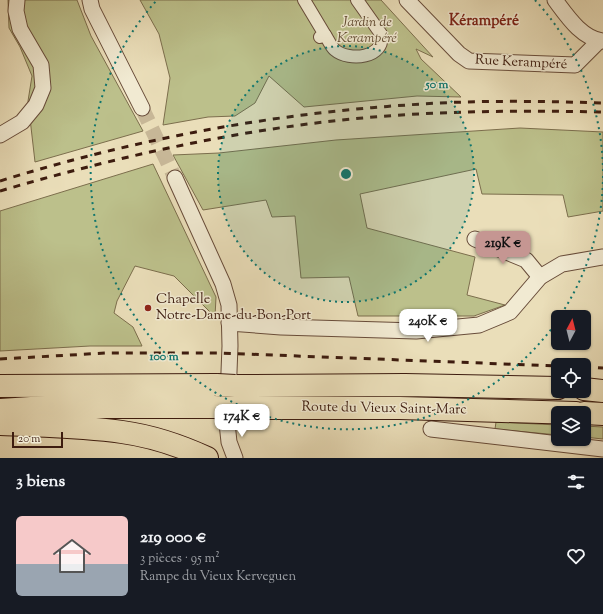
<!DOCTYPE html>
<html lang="fr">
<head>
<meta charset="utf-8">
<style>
  body { margin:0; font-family:"Sorts Mill Goudy",serif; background:#242831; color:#f1f3f6; height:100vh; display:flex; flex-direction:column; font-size:15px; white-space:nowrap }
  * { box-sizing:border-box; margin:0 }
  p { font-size:13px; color:#9ea1a6 }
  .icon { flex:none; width:22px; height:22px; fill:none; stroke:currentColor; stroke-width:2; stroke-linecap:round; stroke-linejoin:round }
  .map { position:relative; height:458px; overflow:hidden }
  .drawer { display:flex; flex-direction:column; background:#171b24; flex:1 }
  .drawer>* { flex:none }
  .needle { width:26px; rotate:7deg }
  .tools { position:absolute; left:551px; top:310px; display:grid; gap:8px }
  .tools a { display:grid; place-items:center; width:40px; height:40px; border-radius:6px; background:#171b24; box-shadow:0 1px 3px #0004; font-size:20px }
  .scale { position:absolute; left:12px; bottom:10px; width:51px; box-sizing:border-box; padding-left:4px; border:2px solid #3d1c0f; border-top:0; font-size:11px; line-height:14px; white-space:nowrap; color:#3d1c0f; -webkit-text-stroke:3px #f1ead2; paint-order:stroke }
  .price { position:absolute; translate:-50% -34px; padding:0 9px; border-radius:8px; background:#fff; color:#222; font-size:13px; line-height:26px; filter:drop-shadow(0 1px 2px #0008) }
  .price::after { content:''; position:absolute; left:50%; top:24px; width:12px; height:9px; margin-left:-6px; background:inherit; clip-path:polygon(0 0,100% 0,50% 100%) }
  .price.on { background:#c59692; color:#111 }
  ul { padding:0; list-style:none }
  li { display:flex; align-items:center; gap:12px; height:100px; padding:0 16px }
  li+li { border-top:1px solid #363941 }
  li span { display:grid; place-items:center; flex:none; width:112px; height:80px; border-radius:6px; color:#555 }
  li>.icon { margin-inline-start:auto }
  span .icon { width:48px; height:48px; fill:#fffc; stroke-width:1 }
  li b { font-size:17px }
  h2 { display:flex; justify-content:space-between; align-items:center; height:48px; padding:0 16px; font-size:17px }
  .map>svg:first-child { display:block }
  .green { fill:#bcc08b; stroke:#7c6e4d }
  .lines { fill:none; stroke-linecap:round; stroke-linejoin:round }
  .minor-tunnel { stroke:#c7b797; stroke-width:15; stroke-dasharray:15 8; stroke-linecap:butt }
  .pedestrian-casing { stroke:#684c3a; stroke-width:14 }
  .minor-casing { stroke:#684c3a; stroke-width:17 }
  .trunk-casing { stroke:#3d1c0f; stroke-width:24 }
  .pedestrian { stroke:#f1ead2; stroke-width:12 }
  .minor { stroke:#f1ead2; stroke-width:15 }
  .trunk { stroke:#eadeb9; stroke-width:22 }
  .rail { stroke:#3d1c0f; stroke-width:3; stroke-dasharray:7 7; stroke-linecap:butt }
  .trunk-bridge-casing { stroke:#3d1c0f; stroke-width:24; stroke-linecap:butt }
  .trunk-bridge { stroke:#eadeb9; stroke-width:22 }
  .ring { fill:none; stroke:#0f766e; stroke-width:2; stroke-dasharray:2 4 }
  .poi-dot { fill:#8f2418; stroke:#f1ead2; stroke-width:1.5 }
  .labels { text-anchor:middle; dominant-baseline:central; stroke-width:3; stroke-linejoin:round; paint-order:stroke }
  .park-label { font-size:14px; font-style:italic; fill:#634d34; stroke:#f1ead2 }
  .street-label { font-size:14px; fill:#3d1c0f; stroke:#f1ead2 }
  .poi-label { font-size:14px; fill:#3d1c0f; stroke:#f1ead2; text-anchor:start }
  .neighbourhood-label { font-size:15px; font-weight:bold; fill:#7a1f14; stroke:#f1ead2 }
  .centre { fill:#0f766e; stroke:#f1ead2; stroke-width:2 }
  .ring-label { font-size:12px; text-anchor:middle; font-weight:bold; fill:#0f766e; stroke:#f1ead2; stroke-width:3; stroke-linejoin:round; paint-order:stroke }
</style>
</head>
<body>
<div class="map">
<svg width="603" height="458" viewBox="0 0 603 458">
  <rect width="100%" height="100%" fill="#eadeb9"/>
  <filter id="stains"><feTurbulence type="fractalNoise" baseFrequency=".005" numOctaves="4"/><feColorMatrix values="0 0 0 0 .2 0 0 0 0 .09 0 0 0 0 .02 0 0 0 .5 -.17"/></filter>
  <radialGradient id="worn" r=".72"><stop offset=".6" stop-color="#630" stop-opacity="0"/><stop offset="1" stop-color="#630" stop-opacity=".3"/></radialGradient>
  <g class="green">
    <polygon points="8,0 77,0 91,36 143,131 35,162 28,101 32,76 20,47 9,28"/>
    <polygon points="140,0 381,0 433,57 416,49 421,59 461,97 417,96 304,107 269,76 255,103 235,116 208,117 163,125 170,78 159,34"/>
    <polygon points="520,128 603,132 603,211 568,217 563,195 482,194 476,169 360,194 367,228 475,257 467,295 505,305 474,316 358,316 349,277 301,278 295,216 272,217 266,200 203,210 173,155 219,153 336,140"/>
    <polygon points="153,164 216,297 215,317 174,276 135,266 117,301 114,313 133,327 142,346 90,346 0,351 0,211"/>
    <polygon points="496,422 558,425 558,435 495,429"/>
    <polygon points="584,426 603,427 603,439 584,437"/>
  </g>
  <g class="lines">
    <polyline class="minor-tunnel" points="142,108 175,178"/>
    <g class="pedestrian-casing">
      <g id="pedestrian">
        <polyline points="304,0 325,35"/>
        <path d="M 320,37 L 325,35 C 328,39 331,47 335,50 C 349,62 386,58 381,34 L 357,0"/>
      </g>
    </g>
    <g class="minor-casing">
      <g id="minor">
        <polyline points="90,0 92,9 142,108"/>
        <polyline points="407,0 459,54 469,61 575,65 599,41"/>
        <path d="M 555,0 C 567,16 582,39 603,41"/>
        <polyline points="0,135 22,122 36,105 43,88 41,65 20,29 16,11 17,0"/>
        <polyline points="175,178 223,284 229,305 230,346 227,423 229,442 235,458"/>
        <polyline points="475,239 526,260 540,277"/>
        <polyline points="229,323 281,327 416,331 479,325 510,312 540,277 562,264 603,257"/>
        <polyline points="431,429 603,449"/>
      </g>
    </g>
    <g class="trunk-casing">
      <g id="trunk">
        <polyline points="0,386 217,385"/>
        <polyline points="235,386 405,385 558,388"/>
        <polyline points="584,389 603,391"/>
        <polyline points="234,408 400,408 576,413"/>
        <polyline points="0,410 46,407 214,407"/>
        <polyline points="584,413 603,414"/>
        <path d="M 0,424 C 41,426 82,426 122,432 C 151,436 181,446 207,458"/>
      </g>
    </g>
    <use href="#pedestrian" class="pedestrian"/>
    <use href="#minor" class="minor"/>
    <use href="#trunk" class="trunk"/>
    <g class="rail">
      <path d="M 0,181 C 132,140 269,114 407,105 C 472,100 538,101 603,103"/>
      <path d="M 0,191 C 106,160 214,135 324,122 C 417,111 510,110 603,112"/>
      <polyline points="0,359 106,353 219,353 558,366"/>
      <polyline points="584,367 603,368"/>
    </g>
    <g class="trunk-bridge-casing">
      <g id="trunk-bridge">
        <polyline points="217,385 235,386"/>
        <polyline points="214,407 234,408"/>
      </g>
    </g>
    <use href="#trunk-bridge" class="trunk-bridge"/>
  </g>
  <circle cx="346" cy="174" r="128" fill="#0f766e" fill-opacity=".12"/>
  <g class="ring">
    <circle cx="346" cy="174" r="128"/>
    <path d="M603 176A257 257 0 0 1 560 316M558 320A257 257 0 1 1 157 0M535 0A257 257 0 0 1 603 172"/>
  </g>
  <circle class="poi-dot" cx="148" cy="308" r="4"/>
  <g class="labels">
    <g class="park-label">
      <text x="367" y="23">Jardin de<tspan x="367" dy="16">Kerampéré</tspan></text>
    </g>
    <g class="street-label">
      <text transform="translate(521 63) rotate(3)">Rue Kerampéré</text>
      <text transform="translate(384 409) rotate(1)">Route du Vieux Saint-Marc</text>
    </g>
    <g class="poi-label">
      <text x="156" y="300">Chapelle<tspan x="156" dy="16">Notre-Dame-du-Bon-Port</tspan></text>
    </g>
    <g class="neighbourhood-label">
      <text x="484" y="21">Kérampéré</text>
    </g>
  </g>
  <circle cx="346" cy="174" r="6" class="centre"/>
  <g class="ring-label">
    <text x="437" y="88">50 m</text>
    <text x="164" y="360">100 m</text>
  </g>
  <rect width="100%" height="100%" filter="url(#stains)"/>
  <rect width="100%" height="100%" fill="url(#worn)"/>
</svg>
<div class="tools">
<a><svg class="needle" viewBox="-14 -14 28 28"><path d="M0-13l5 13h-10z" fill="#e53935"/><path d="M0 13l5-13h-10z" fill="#9ea1a6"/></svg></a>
<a><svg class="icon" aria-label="locate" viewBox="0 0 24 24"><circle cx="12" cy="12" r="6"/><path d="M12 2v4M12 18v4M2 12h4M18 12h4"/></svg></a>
<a><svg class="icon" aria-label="layers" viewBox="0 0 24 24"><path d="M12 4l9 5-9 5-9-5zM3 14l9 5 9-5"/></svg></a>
</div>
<div class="scale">20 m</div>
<b class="price on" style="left:503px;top:265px">219K €</b>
<b class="price" style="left:428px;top:343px">240K €</b>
<b class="price" style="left:242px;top:438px">174K €</b>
</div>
<section class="drawer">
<h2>3 biens<svg class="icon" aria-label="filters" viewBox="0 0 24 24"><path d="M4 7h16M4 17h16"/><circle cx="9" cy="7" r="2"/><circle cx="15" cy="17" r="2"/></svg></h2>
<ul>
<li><span style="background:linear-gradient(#f6c9c9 60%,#9aa5b1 0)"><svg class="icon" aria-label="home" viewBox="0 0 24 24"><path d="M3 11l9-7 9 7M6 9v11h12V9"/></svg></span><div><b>219 000 €</b><p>3 pièces · 95 m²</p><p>Rampe du Vieux Kerveguen</p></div><svg class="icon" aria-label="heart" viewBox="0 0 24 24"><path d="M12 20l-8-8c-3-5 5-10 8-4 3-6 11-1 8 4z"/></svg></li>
</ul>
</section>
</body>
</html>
